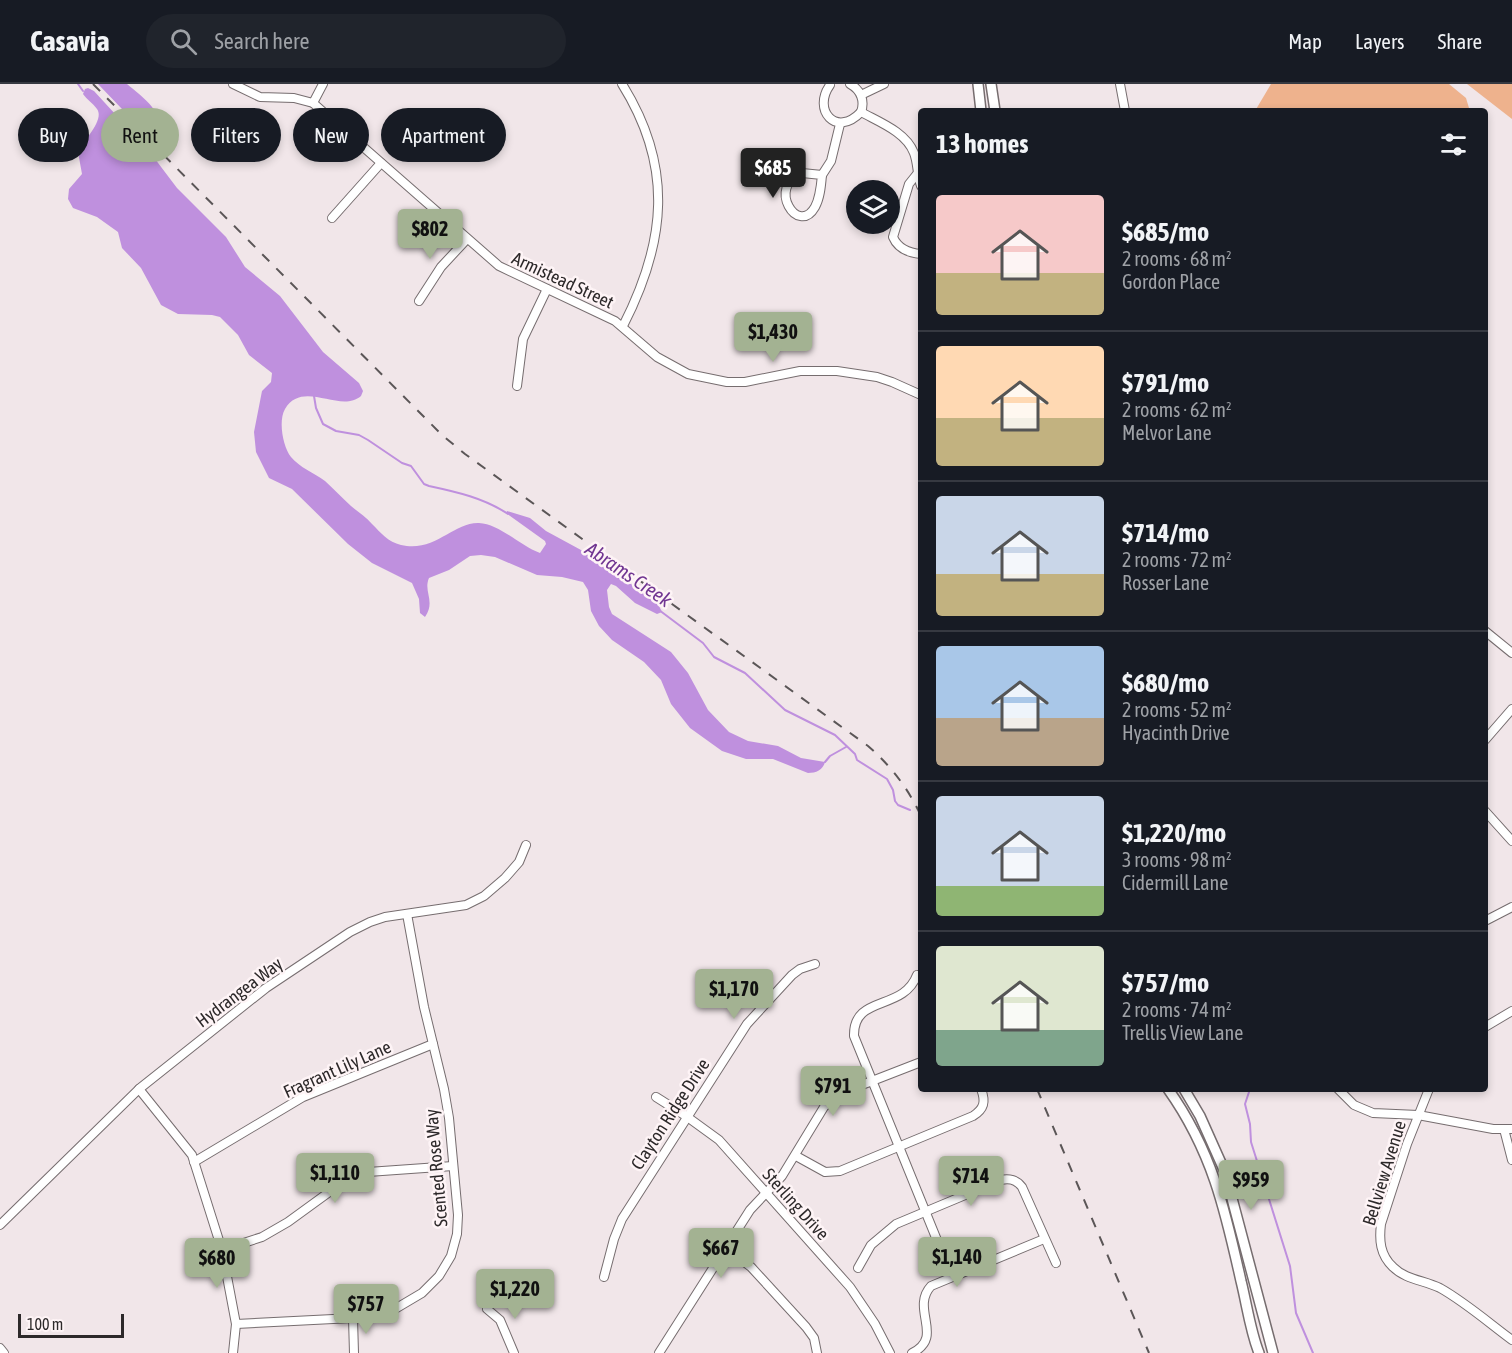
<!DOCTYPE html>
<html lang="en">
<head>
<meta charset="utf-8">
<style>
  body { margin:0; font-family:"Asap Condensed",sans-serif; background:#20242c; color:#f1f3f6; height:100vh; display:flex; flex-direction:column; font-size:22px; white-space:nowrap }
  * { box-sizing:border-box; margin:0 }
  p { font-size:20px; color:#9ea1a6 }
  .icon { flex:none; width:33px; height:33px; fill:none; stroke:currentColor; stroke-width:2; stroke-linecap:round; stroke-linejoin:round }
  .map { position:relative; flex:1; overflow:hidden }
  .drawer { position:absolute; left:918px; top:24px; width:570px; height:984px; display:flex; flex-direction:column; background:#171b24; border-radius:6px; box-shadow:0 3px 9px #0003 }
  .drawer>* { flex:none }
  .guide { position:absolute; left:18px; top:24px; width:570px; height:54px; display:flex; gap:12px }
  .tools { position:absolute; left:846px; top:96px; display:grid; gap:12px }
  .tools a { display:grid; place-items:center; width:54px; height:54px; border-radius:50%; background:#171b24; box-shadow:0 3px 9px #0003; font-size:30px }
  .scale { position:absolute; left:18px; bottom:15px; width:106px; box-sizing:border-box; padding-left:6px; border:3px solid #2d292a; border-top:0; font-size:16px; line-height:21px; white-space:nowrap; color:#2d292a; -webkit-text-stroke:4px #fef4f6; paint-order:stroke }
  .price { position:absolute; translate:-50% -51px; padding:0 14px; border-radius:6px; background:#a3b292; color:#111; font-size:20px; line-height:39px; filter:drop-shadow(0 2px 3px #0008) }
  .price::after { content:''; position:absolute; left:50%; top:36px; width:18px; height:14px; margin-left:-9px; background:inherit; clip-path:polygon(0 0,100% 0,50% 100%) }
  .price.current { background:#222; color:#fff }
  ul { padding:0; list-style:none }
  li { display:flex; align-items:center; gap:18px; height:150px; padding:0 18px }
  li+li { border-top:2px solid #363941 }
  li span { display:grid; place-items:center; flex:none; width:168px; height:120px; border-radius:6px; color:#555 }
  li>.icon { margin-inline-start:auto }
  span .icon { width:72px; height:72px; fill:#fffc; stroke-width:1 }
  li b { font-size:26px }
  h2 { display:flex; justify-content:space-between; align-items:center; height:72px; padding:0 18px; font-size:26px }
  .chip { padding:0 21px; border-radius:27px; background:#171b24; box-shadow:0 3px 9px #0003; font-size:21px; line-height:54px }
  .chip.current { background:#a3b292; color:#111 }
  header { display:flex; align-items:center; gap:36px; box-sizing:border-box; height:84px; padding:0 30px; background:#171b24; border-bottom:2px solid #363941 }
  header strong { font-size:28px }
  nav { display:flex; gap:33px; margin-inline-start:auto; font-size:21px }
  .search { width:420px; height:54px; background:#20242c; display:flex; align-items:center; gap:15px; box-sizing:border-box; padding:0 21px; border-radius:33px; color:#9ea1a6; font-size:22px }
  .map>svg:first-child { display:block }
  .green { fill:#eeb28d }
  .water { fill:#bf90de }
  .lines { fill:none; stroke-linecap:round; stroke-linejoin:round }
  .stream { stroke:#bf90de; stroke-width:2 }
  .minor-casing { stroke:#766d6f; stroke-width:10 }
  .major-casing { stroke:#766d6f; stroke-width:12 }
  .minor { stroke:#fff; stroke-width:8 }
  .major { stroke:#fff; stroke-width:9 }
  .rail { stroke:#5b5657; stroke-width:2; stroke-dasharray:10 10; stroke-linecap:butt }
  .labels { text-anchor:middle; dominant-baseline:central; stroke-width:5; stroke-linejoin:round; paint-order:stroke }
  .street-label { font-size:18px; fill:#2d292a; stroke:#fef4f6 }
  .water-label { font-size:20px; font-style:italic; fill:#713692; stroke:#fef4f6 }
</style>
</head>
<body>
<header>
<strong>Casavia</strong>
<div class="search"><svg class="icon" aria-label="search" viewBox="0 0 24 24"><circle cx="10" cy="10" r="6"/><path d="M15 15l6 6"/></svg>Search here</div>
<nav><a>Map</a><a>Layers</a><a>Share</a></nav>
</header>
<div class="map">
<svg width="1512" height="1269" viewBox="0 0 1512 1269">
  <rect width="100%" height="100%" fill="#f1e6e9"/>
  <g class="green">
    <polygon points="1271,0 1449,0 1466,14 1469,24 1468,27 1255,27"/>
    <polygon points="1467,0 1512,0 1512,35"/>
  </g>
  <g class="water">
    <path d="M 98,0 L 127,0 C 142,13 169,30 155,53 L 147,51 Z"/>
    <path d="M 88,4 L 94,7 L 149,67 L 177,104 L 226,153 L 245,183 L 280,212 L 323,268 L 359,299 L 363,307 L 361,312 C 340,330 303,295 285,325 C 278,337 283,363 291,373 C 299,383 314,389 325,397 C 334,405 342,414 351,422 C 358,428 366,433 372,440 C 381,449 388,458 401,461 C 435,469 453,438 479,439 C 500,440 520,462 540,469 L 546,460 L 545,457 L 506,429 L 507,427 L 530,434 L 546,447 L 581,466 L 604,483 L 642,507 L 658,520 L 662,528 L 657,530 L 635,519 L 616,502 L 611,500 L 607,506 L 609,523 L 612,530 L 671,568 L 688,589 L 708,626 L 729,648 L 748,657 L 778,662 L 801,674 L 825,678 C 823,686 816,689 808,689 L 773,675 L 746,675 L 722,667 L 690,644 L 671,620 L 661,596 L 644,578 L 612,556 L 599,542 L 591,527 L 588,506 L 583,498 L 562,493 L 537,491 L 495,473 L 481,471 L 470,472 L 449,486 L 429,494 C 423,508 436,517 425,533 L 420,529 L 419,515 L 412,499 L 372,479 L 348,460 L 292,405 L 269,394 L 256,368 L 254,348 L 262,307 L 271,298 L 272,289 L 249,271 L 238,251 L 220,233 L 212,231 L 178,230 L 161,221 L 141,184 L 122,164 L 118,148 L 97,133 L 73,124 L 68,115 L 69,105 L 82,90 L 78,68 C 83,57 105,36 97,25 C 93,19 87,16 83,10 L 85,5 Z"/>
  </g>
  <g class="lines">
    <g class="stream">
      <polyline points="78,0 83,7"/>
      <path d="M 314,312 L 316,324 L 323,340 L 336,347 L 359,351 L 368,356 L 402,379 L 411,382 L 424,400 L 429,402 C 457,408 484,414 508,430"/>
      <polyline points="659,526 703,559 714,573 745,589 785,626 835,651 855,670 857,676 887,695 893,706 895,717 898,721 910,726"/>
      <polyline points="825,678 830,672 846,663"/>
      <polyline points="1250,1005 1245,1020 1250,1040 1251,1058 1290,1182 1296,1229 1313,1269"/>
    </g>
    <g class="minor-casing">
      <g id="minor">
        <polyline points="233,0 260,13 294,14 313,19 499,182 615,237 657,273 688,290 727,298 745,298 800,287 837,287 877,293 892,298 921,311"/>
        <path d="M 622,0 C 674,83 666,158 623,242"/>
        <path d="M 850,0 C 861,6 865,17 861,28"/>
        <polyline points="1120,0 1125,27"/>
        <path d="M 830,1 C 812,26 836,54 861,28"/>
        <polyline points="861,11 884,0"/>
        <polyline points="313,19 323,0"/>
        <path d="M 861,28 C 879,38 906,48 914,69 C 918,79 917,91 921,102"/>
        <path d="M 802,89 L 822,91 C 821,102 820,114 815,123 C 798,153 766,102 802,89 Z"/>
        <path d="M 917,90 L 909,100 L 893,153 C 898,165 909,169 921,170"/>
        <polyline points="822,91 831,77 840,40"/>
        <polyline points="332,134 381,79"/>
        <polyline points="419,217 441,183 467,155"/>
        <polyline points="517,302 523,255 547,205"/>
        <polyline points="1485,547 1512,569"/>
        <polyline points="1485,656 1512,625"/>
        <polyline points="1485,727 1512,757"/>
        <polyline points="1485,837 1512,823"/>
        <path d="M 917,891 C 903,928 853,910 854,952 L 952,1193"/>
        <polyline points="1485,943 1512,927"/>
        <polyline points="139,1005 192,1071 222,1166 236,1240 233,1269"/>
        <polyline points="1338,1005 1354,1021 1373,1029 1418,1031 1493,1045 1512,1045"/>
        <path d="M 1429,1005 L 1407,1060 L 1381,1140 C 1379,1156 1380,1171 1393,1183 C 1406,1196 1424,1196 1440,1204 C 1465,1218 1489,1239 1512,1256"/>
        <polyline points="656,1013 686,1032 719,1056 850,1203 875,1240 890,1269"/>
        <polyline points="1504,1045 1512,1076"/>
        <path d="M 796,1072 L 825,1088 L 840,1087 L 973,1032 C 984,1025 986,1018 981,1005"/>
        <polyline points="194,1078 303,1013 433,960"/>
        <polyline points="0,1141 139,1005 266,904 350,848 370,838 385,833 466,821 484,812 505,794 519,778 526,761"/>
        <polyline points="726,1164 751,1183 806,1243 814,1254 817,1269"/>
        <polyline points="222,1166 262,1153 288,1138 332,1106 368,1088 453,1082"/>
        <path d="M 858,1184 L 871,1161 L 896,1140 L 1001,1096 C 1009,1094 1017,1096 1022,1103 L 1056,1179"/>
        <polyline points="604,1193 614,1155 622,1135 747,940 792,891 800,885 815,880"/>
        <polyline points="487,1225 500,1236 514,1269"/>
        <polyline points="353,1234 354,1269"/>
        <polyline points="236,1240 353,1234 395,1225 422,1209 439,1192 451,1172 457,1150 458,1131 449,1034 444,1005 424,923 407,830"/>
        <polyline points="0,1264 4,1269"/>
        <polyline points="659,1269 750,1126 782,1092 824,1023 836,1011 921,978"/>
        <path d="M 912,1269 C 945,1253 910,1225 931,1202 L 1044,1155"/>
      </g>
    </g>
    <g class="major-casing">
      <g id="major">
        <polyline points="978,0 981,27"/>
        <polyline points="991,0 995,27"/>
        <path d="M 1168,1005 C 1212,1067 1225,1125 1241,1197 C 1247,1221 1250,1246 1259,1269"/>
        <polyline points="1184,1005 1200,1032 1225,1088 1273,1269"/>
      </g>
    </g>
    <use href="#minor" class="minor"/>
    <use href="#major" class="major"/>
    <g class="rail">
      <path d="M 93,0 L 442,351 L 465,370 L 868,662 C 891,682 908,704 921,732"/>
      <polyline points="1037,1005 1149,1269"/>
    </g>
  </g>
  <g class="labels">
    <g class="street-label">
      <text transform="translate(563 196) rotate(25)">Armistead Street</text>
      <text transform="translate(239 908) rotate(-37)">Hydrangea Way</text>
      <text transform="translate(337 985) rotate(-24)">Fragrant Lily Lane</text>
      <text transform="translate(670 1030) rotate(-57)">Clayton Ridge Drive</text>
      <text transform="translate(436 1084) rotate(-95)">Scented Rose Way</text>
      <text transform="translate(1384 1089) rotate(-73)">Bellview Avenue</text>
      <text transform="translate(796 1120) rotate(48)">Sterling Drive</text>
    </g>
    <g class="water-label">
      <text transform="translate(629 490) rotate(34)">Abrams Creek</text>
    </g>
  </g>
</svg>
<div class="tools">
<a><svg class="icon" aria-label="layers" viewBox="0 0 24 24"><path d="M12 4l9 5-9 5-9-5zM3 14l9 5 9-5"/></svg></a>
</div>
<div class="scale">100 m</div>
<b class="price current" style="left:773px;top:115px">$685</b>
<b class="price" style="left:430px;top:176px">$802</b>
<b class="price" style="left:773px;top:279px">$1,430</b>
<b class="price" style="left:734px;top:936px">$1,170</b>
<b class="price" style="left:833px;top:1033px">$791</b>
<b class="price" style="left:335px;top:1120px">$1,110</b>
<b class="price" style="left:971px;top:1123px">$714</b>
<b class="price" style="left:1251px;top:1127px">$959</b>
<b class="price" style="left:721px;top:1195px">$667</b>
<b class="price" style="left:957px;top:1204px">$1,140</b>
<b class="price" style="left:217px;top:1205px">$680</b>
<b class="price" style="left:515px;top:1236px">$1,220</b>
<b class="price" style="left:366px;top:1251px">$757</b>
<div class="guide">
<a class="chip">Buy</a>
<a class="chip current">Rent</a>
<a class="chip">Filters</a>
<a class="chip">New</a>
<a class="chip">Apartment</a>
</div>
<section class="drawer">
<h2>13 homes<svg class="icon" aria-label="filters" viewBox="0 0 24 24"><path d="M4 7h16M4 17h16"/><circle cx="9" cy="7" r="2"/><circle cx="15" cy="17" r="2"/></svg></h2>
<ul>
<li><span style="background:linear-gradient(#f6c9c9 65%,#c2b280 0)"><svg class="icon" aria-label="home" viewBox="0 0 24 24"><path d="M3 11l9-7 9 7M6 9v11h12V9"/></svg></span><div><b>$685/mo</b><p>2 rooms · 68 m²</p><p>Gordon Place</p></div></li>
<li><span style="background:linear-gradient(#ffd9b3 60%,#c2b280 0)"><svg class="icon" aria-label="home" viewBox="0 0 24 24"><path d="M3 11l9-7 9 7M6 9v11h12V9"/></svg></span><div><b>$791/mo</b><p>2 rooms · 62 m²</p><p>Melvor Lane</p></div></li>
<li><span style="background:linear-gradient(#c9d6e8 65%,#c2b280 0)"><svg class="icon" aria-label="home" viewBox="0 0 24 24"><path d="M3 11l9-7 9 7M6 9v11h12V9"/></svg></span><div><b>$714/mo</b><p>2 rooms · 72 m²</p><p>Rosser Lane</p></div></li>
<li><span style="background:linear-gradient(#a9c7e8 60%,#b9a48a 0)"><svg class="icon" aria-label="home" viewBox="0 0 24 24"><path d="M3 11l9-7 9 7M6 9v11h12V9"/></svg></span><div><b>$680/mo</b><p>2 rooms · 52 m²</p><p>Hyacinth Drive</p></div></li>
<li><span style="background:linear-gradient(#c9d6e8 75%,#8fb573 0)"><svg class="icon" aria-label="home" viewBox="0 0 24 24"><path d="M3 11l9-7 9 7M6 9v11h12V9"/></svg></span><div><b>$1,220/mo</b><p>3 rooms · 98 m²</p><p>Cidermill Lane</p></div></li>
<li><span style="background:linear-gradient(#dfe7d0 70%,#7fa58c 0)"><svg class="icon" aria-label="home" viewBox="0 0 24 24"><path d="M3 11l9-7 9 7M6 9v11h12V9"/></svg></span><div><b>$757/mo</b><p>2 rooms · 74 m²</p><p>Trellis View Lane</p></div></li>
</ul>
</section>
</div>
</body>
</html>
